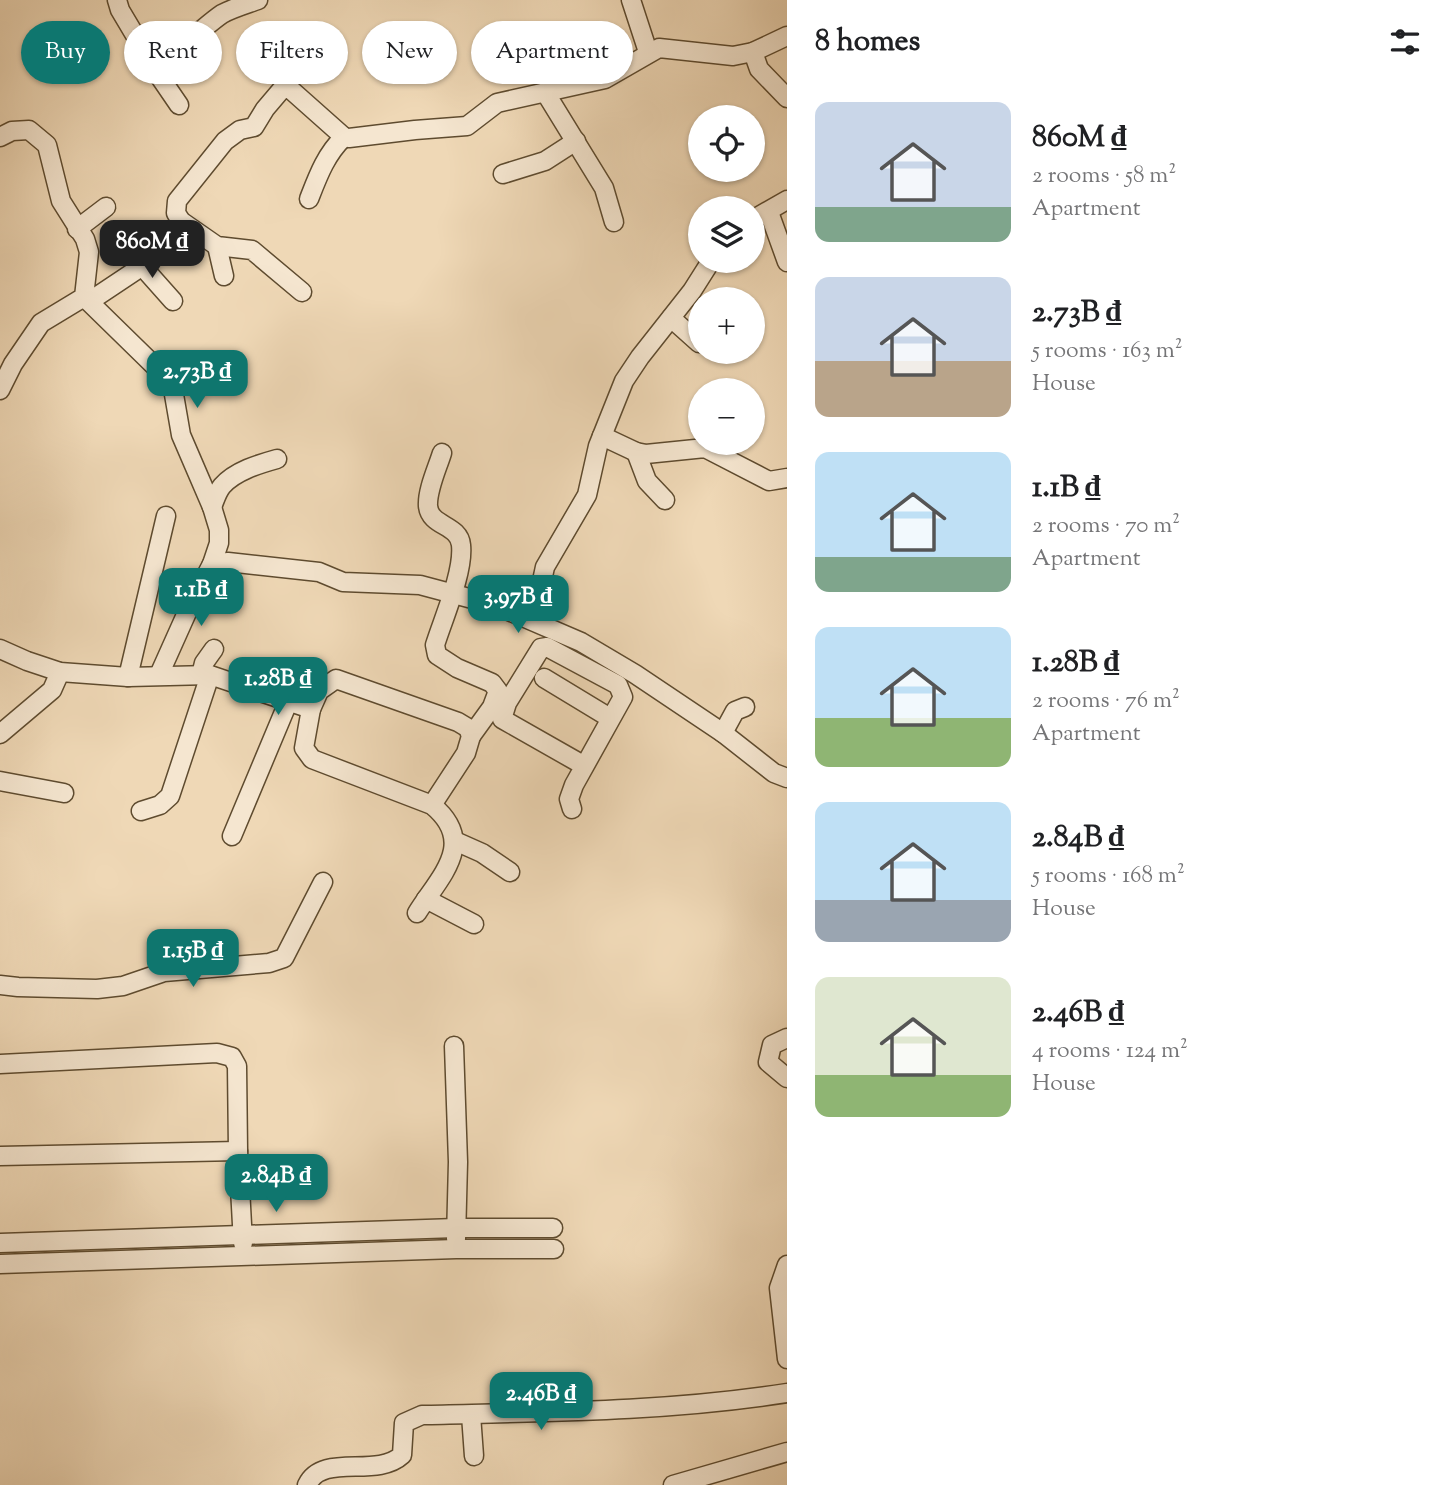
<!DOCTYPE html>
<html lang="en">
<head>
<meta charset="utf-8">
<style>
  body { margin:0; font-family:"Sorts Mill Goudy",serif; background:#f2f2f2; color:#202124; height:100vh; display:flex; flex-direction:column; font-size:26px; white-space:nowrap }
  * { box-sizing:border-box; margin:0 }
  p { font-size:23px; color:#757577 }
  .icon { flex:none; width:38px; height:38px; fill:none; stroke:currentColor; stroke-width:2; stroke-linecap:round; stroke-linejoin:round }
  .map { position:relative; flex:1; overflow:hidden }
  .drawer { display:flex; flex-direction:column; background:#fff; width:665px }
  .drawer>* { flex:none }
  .guide { position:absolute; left:21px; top:21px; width:660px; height:63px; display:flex; gap:14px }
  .controls { position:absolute; left:688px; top:105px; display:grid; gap:14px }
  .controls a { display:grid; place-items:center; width:77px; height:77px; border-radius:50%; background:#fff; box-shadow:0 2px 5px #0004; font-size:35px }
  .price { position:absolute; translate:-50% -60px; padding:0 16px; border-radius:14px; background:#0f766e; color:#fff; font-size:23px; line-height:46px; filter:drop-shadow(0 2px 4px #0008) }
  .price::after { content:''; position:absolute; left:50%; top:42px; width:21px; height:16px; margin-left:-10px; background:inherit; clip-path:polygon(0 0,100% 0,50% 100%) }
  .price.active { background:#222; color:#fff }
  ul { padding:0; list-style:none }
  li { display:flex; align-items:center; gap:21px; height:175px; padding:0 28px }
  li span { display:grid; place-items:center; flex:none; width:196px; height:140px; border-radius:14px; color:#555 }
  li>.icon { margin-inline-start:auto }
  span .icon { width:84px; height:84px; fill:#fffc; stroke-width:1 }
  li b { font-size:30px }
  h2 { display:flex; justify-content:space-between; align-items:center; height:84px; padding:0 28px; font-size:30px }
  .chip { padding:0 24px; border-radius:32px; background:#fff; box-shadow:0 2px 5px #0004; font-size:24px; line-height:63px }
  .chip.active { background:#0f766e; color:#fff }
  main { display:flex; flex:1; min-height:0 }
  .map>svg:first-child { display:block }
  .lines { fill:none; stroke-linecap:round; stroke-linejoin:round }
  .minor-casing { stroke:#5e4b2f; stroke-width:21 }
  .minor { stroke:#f5e6d0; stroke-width:18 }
</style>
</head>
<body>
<main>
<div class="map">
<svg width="787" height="1485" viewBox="0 0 787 1485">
  <rect width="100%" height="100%" fill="#efd8b6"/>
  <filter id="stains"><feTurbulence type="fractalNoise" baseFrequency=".00286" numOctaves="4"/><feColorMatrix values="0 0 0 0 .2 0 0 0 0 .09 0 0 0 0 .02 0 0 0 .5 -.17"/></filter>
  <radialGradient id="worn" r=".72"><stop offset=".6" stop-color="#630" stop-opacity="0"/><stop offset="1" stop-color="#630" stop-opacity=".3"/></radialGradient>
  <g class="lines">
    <g class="minor-casing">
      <g id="minor">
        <polyline points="117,0 120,10 145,52 151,57 153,67 179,105"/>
        <polyline points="631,0 648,52"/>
        <polyline points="753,52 759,69 787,98"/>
        <path d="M 151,57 C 179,55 200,29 222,14 C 233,8 247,4 258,0"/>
        <polyline points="545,92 604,188 614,222"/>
        <polyline points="0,137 12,131 29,130 47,145 61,201 85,239 89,252 84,297 41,323 13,364 0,390"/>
        <polyline points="503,174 545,161 576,141"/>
        <path d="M 309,199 C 318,176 326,154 344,137"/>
        <polyline points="769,212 787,262"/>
        <polyline points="752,220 787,200"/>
        <polyline points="77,229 106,207"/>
        <polyline points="217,246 224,276"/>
        <polyline points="141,265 173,301"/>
        <polyline points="302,292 252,250 217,246 181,221 176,213 177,201 225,141 240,130 254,127 265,109 282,89 290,89 344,137 349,138 415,130 467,126 497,103 605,79 659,48 733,56 753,52 787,36"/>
        <polyline points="84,297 172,383 181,435 212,507 219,530 219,543 212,564 189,608 159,675"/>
        <polyline points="90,301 135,271 181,221"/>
        <polyline points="671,318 699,343"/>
        <polyline points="602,436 636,452 646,454 705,448 769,481 787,478"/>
        <polyline points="636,452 647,481 665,500"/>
        <path d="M 442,453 C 437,469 427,490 428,506 C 430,527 459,524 461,545 C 464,572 443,619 435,645 L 437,655 L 457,668 L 492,683 L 498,691 L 492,707 L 471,736"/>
        <path d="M 212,507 C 215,500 217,492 222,486 C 235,471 259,464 277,459"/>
        <polyline points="212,564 228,562 319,572 343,582 420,585 495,605 581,642 635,674 723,733 774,773 787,778"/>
        <polyline points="529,619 537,604 545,567 587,495 598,446 624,381 640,357 692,291 711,261"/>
        <path d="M 0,649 L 27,661 L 60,672 L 128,677 L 210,675 L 311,709 L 304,748 L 312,759 L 432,805 C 478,843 440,876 417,913"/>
        <polyline points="201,675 204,663 214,649"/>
        <polyline points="128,677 166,516"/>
        <polyline points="544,678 610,718"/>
        <polyline points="311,709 319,691 336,679 458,722 468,728 471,736 466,753 432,805"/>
        <polyline points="723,733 735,711 745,707"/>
        <polyline points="0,734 52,690 60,672"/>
        <polyline points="0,781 64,793"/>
        <polyline points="572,809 569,799 574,785 623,697 618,685 547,647 541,648 507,703 502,719 583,765"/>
        <polyline points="141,811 160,805 170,796 210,675"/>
        <polyline points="232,836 289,700"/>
        <polyline points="455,841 482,853 510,872"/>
        <polyline points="426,899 474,924"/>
        <polyline points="0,985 18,987 97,989 123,986 164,972 269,963 284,958 323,882"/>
        <polyline points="787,1038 772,1045 768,1062 787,1078"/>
        <polyline points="454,1046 458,1162 456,1239"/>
        <polyline points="0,1064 217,1053 232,1057 237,1066 238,1151 243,1243"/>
        <polyline points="0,1156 238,1151"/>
        <polyline points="0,1243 456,1228 553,1228"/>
        <polyline points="0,1264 456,1249 554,1249"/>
        <polyline points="787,1265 779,1288 787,1359"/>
        <polyline points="471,1415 474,1456"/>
        <path d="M 307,1485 C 323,1452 376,1479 402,1455 L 404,1423 L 422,1415 C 544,1412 666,1412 787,1393"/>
        <polyline points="673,1485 787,1452"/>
      </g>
    </g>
    <use href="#minor" class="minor"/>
  </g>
  <rect width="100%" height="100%" filter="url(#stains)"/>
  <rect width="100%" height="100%" fill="url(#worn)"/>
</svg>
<div class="controls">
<a><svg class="icon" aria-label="locate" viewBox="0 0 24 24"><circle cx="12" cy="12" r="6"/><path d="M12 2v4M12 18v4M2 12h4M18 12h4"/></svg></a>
<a><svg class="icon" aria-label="layers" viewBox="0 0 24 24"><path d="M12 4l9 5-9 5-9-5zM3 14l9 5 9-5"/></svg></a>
<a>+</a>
<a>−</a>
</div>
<b class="price active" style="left:152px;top:280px">860M ₫</b>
<b class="price" style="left:197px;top:410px">2.73B ₫</b>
<b class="price" style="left:201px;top:628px">1.1B ₫</b>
<b class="price" style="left:518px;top:635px">3.97B ₫</b>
<b class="price" style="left:278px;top:717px">1.28B ₫</b>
<b class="price" style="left:193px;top:989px">1.15B ₫</b>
<b class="price" style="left:276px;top:1214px">2.84B ₫</b>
<b class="price" style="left:541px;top:1432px">2.46B ₫</b>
<div class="guide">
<a class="chip active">Buy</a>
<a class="chip">Rent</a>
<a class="chip">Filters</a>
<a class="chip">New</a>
<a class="chip">Apartment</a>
</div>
</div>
<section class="drawer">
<h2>8 homes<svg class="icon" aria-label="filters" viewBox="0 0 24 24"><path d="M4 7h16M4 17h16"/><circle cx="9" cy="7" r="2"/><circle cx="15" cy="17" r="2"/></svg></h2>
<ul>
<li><span style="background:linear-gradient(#c9d6e8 75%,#7fa58c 0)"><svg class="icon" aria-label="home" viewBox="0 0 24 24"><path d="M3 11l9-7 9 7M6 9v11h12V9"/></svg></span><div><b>860M ₫</b><p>2 rooms · 58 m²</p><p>Apartment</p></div></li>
<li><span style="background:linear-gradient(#c9d6e8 60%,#b9a48a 0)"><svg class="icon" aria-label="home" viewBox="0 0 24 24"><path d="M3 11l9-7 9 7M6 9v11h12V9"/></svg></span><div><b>2.73B ₫</b><p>5 rooms · 163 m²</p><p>House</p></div></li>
<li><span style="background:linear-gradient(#bfe0f5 75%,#7fa58c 0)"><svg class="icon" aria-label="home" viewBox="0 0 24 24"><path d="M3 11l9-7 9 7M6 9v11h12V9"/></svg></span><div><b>1.1B ₫</b><p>2 rooms · 70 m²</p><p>Apartment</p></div></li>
<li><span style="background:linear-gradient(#bfe0f5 65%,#8fb573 0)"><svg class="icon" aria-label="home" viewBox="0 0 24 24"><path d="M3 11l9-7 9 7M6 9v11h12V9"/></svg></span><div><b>1.28B ₫</b><p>2 rooms · 76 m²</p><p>Apartment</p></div></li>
<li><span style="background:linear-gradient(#bfe0f5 70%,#9aa5b1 0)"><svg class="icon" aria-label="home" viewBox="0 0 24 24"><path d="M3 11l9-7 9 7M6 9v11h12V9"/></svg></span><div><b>2.84B ₫</b><p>5 rooms · 168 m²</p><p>House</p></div></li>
<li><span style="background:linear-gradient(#dfe7d0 70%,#8fb573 0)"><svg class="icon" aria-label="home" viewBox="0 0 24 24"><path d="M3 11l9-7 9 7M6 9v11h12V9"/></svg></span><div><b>2.46B ₫</b><p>4 rooms · 124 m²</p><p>House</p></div></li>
</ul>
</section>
</main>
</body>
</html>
